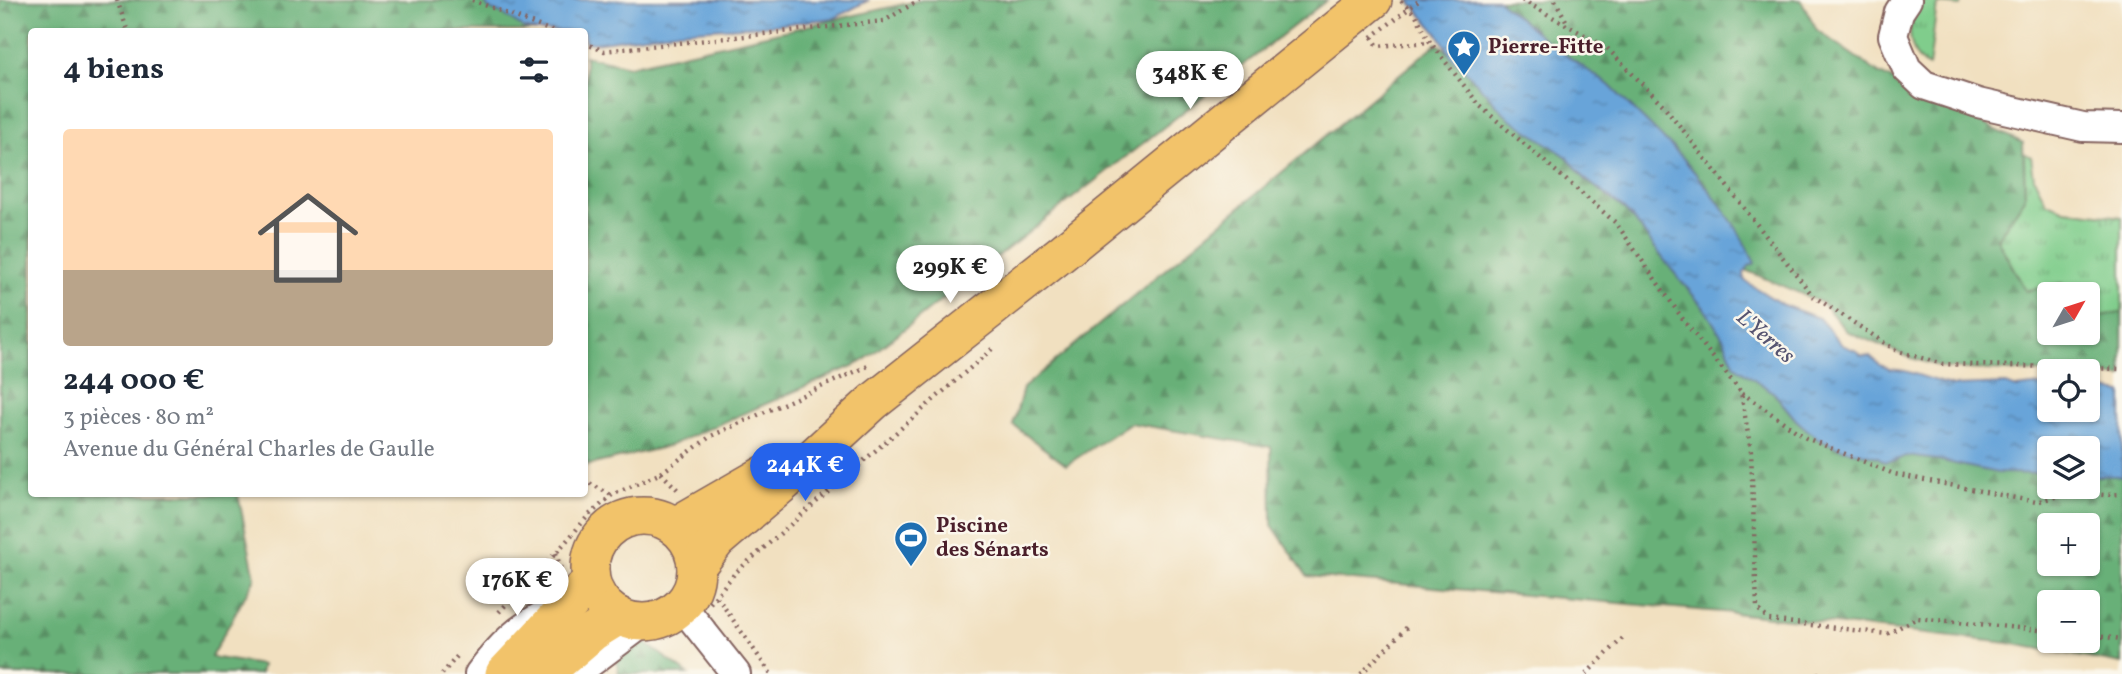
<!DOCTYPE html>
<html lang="fr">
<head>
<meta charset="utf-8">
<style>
  body { margin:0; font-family:Vollkorn,serif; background:#f6f6f7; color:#1f2937; height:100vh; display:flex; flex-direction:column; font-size:26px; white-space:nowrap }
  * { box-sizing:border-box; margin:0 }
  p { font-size:23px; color:#747a83 }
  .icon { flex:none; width:38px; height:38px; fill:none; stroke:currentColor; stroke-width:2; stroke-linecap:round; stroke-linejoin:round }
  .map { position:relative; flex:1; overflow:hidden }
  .drawer { position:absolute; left:28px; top:28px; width:560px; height:469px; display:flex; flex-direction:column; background:#fff; border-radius:7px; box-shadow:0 2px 5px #0004 }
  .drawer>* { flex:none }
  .needle { width:46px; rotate:51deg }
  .fabs { position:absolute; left:2037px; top:282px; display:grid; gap:14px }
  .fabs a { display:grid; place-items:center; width:63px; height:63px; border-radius:7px; background:#fff; box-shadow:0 2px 5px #0004; font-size:35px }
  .price { position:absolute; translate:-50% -60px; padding:0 16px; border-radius:24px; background:#fff; color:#222; font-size:23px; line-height:46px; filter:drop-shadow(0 2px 4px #0008) }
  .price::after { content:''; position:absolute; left:50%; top:42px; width:21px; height:16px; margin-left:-10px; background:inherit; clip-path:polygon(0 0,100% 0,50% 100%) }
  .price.on { background:#2563eb; color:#fff }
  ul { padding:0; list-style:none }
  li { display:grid; align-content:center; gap:14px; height:371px; padding:0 35px }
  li+li { border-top:2px solid #e0e1e3 }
  li span { display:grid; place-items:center; height:217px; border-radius:7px; color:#555 }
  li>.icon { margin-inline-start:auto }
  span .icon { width:126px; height:126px; fill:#fffc; stroke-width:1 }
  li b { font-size:30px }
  h2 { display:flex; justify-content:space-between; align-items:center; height:84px; padding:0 35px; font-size:30px }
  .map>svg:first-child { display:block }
  .grass { fill:url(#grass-tufts); stroke:#65765c; stroke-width:2 }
  .forest { fill:url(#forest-firs); stroke:#596852; stroke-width:2; fill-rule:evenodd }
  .water { fill:url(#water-ripples); stroke:#596282; stroke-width:2 }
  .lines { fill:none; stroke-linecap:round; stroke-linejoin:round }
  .minor-casing { stroke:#84635f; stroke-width:32 }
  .major-casing { stroke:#84635f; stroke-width:40 }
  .path { stroke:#84635f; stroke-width:4.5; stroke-dasharray:2 5; stroke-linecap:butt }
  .minor { stroke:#fff; stroke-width:28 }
  .major { stroke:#f2c36a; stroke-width:37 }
  .path-bridge { stroke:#84635f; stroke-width:4.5; stroke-dasharray:2 5; stroke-linecap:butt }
  .labels { text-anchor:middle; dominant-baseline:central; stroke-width:5; stroke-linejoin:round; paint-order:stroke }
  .poi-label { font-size:21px; font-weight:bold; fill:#4a1f2b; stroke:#fbf7ec; text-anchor:start }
  .water-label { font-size:23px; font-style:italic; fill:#565471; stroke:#fbf7ec }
</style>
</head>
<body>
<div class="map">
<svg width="2122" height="674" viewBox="0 0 2122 674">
  <defs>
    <pattern id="grass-tufts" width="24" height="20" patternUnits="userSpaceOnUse" patternTransform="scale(1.75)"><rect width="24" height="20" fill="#80cd8c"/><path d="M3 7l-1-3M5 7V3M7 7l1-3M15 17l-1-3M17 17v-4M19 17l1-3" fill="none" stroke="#6ba673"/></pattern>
    <pattern id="forest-firs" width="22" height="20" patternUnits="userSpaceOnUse" patternTransform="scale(1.75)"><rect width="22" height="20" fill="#68b078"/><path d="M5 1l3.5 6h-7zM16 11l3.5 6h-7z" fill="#588f63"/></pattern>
    <pattern id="water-ripples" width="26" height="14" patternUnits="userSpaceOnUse" patternTransform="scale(1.75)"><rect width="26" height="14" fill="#68a4d9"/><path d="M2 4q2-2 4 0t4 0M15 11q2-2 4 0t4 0" fill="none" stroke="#5885b0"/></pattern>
  </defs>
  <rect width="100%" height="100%" fill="#fbf7ec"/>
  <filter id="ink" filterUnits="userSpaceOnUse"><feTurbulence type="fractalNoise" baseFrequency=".0143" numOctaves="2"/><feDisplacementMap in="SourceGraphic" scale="14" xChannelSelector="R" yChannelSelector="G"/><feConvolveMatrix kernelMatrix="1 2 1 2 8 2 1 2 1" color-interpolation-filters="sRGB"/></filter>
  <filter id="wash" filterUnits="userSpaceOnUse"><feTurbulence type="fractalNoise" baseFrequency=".00686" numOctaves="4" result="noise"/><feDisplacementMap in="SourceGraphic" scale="28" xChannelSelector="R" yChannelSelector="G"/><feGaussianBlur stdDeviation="1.57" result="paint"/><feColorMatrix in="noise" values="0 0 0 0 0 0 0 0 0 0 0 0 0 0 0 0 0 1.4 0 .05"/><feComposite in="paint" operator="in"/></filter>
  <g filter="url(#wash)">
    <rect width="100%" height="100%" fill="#f1e0c0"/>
    <g class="grass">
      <path d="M 1924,0 L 1962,0 L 1961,6 L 1937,4 L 1929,67 C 1913,61 1907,37 1912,20 C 1914,13 1919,6 1924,0 Z"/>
      <polygon points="2024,153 2031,157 2034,178 2046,202 2065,210 2122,217 2122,312 2091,318 2088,314 2088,294 2071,294 2062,283 2026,291 1997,239 2025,198"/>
    </g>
    <g class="forest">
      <polygon points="0,0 493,0 534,31 32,32 32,494 238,494 255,578 211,657 262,665 260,674 0,674"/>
      <polygon points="922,0 1327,0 862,362 669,446 585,466 585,56 629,66"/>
      <polygon points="1484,0 1801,0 1817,30 1880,74 2023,143 2025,198 1997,239 2026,291 2062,283 2071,294 2049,294 2049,332 2088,332 2088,314 2091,318 2122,312 2122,377 2088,374 2088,371 2049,371 2049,373 1945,368 1911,358 1846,331 1823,303 1733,265"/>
      <path d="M 1437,43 L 1522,111 L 1659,233 L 1763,366 L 2049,463 L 2049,486 L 2088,486 L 2088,465 L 2122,467 L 2122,664 L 2008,643 L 1733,613 L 1307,576 L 1272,525 L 1271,447 L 1130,423 L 1066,465 L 1013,425 L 1023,388 ZM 2049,525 L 2088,525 L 2088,564 L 2049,564 ZM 2049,602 L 2088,602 L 2088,640 L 2049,640 Z"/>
      <polygon points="640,639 688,674 619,674 616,658"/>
    </g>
    <g class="water">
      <polygon points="483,0 869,0 835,18 775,25 679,31 595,43 585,42 584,32 535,31 523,28 504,15 489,9"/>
      <polygon points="1409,0 1498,0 1549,43 1609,85 1683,158 1715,197 1737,229 1755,263 1749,266 1744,273 1745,281 1783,305 1819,318 1842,345 1855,350 1861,355 1870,356 1880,365 1890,369 1905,371 1953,386 2005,384 2017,388 2049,384 2049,410 2088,410 2088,387 2122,393 2122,476 2088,476 2088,448 2049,448 2049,474 1997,473 1937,460 1906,456 1894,461 1884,462 1878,457 1843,449 1819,440 1796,420 1774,393 1735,366 1724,340 1704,308 1671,269 1634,220 1624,209 1585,179 1567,157 1508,117 1451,56 1438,34"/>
    </g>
  </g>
  <g filter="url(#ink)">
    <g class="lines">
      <g class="minor-casing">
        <g id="minor">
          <polyline points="1907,0 1899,12 1893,36 1907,69 1924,85 1978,103 2083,127 2122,128"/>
          <polyline points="682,606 736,674"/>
          <path d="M 479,674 C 499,647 521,625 552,611"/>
          <polyline points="575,674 644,622"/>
        </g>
      </g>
      <g class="major-casing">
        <g id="major">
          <circle cx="643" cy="569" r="53"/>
          <polyline points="675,526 774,469"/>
          <polyline points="696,567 717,540 809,461 873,402 1062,253 1373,0"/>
          <polyline points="504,674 591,581"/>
          <polyline points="544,674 593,632 619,616"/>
        </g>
      </g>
      <g class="path">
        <polyline points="117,0 128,32"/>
        <polyline points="472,0 554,32"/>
        <polyline points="1522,0 1606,47 1664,106 1813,296 1897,351 1943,364 2122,369"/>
        <polyline points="1555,0 1568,24"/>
        <polyline points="1401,1 1416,15 1430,42 1480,106 1616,223 1687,325 1741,392 1751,452 1757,608 1769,620 1887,634 1917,618 2049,631"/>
        <polyline points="1372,37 1378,46 1430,42"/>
        <polyline points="584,43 604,51 884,21 919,0"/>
        <polyline points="1742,393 1806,438 1894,474 2036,502 2073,492 2104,495 2122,494"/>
        <polyline points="661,473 680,492"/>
        <polyline points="584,480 611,495"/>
        <polyline points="556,553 561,570"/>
        <polyline points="717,597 771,674"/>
        <polyline points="710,603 735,573 992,349"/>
        <polyline points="499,612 556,553 589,515 612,495 661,473 711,436 868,366"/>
        <polyline points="2088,635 2122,639"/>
        <polyline points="442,674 459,654"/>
        <polyline points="1361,674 1409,625"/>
        <polyline points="1586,674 1623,638"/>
        <polyline points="1818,674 1821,672"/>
      </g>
      <use href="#minor" class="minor"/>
      <use href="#major" class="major"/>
      <polyline class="path-bridge" points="1372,37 1420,0"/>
    </g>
  </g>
  <defs>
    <g id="sight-pin" transform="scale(1.75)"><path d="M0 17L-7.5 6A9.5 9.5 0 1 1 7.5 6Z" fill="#1f6fb2" stroke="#fbf7ec"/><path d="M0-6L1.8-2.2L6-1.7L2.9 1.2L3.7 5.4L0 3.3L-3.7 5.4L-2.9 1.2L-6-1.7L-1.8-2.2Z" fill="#fff"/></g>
    <g id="stadium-pin" transform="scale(1.75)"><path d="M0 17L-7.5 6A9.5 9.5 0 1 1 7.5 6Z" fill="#1f6fb2" stroke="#fbf7ec"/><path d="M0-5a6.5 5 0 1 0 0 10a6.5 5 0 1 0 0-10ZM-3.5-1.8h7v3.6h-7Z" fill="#fff"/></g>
  </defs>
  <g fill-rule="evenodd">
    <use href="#sight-pin" x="1464" y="47"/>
    <use href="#stadium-pin" x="911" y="538"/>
  </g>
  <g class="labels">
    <g class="poi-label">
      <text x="1488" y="47">Pierre-Fitte</text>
      <text x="936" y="526">Piscine<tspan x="936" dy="24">des Sénarts</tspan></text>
    </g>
    <g class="water-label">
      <text transform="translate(1765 337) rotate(41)">L'Yerres</text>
    </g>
  </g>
</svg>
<div class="fabs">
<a><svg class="needle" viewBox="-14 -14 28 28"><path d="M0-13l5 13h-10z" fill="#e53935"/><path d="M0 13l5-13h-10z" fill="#747a83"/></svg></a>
<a><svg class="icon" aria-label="locate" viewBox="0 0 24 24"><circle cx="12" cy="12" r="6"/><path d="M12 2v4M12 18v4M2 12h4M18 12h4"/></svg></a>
<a><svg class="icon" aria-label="layers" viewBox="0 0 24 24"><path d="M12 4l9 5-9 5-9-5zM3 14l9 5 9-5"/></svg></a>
<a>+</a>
<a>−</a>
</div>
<b class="price" style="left:1190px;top:111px">348K €</b>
<b class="price" style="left:950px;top:305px">299K €</b>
<b class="price on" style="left:805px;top:503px">244K €</b>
<b class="price" style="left:517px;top:618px">176K €</b>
<section class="drawer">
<h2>4 biens<svg class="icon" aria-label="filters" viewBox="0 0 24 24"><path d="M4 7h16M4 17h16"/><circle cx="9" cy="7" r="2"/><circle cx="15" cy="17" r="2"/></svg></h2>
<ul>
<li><span style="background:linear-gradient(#ffd9b3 65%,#b9a48a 0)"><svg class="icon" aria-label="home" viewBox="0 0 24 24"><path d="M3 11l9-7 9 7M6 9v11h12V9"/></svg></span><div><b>244 000 €</b><p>3 pièces · 80 m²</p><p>Avenue du Général Charles de Gaulle</p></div></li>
</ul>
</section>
</div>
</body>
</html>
